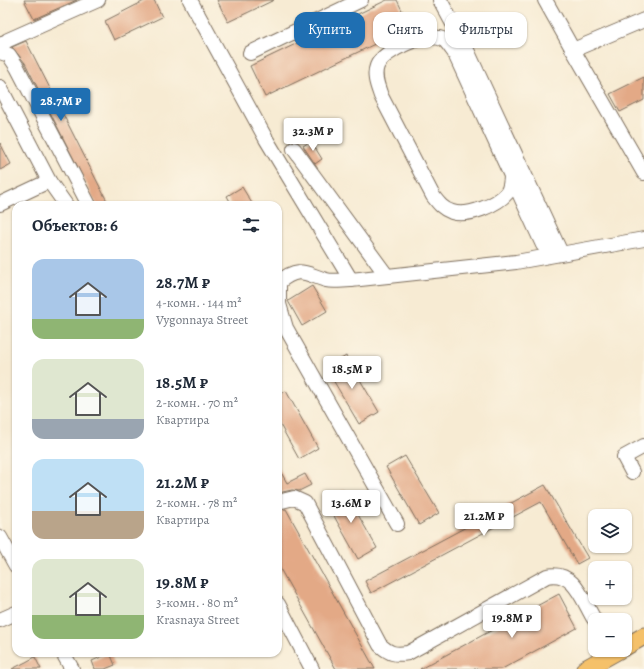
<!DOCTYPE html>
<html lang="ru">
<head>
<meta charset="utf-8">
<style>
  body { margin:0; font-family:Alegreya,serif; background:#f2f2f3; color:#1f2937; height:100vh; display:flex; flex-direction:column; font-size:15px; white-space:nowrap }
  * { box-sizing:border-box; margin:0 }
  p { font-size:13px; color:#747a83 }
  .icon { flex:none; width:22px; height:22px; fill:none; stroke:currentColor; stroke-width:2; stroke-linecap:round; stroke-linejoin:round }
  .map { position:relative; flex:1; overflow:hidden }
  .sheet { position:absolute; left:12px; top:201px; width:270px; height:456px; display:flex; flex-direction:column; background:#fff; border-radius:12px; box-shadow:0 1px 3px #0004 }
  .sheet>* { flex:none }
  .top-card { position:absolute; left:294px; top:12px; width:290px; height:36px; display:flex; gap:8px }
  .fabs { position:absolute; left:588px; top:509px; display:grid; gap:8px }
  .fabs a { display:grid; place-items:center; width:44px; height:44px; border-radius:8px; background:#fff; box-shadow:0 1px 3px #0004; font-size:20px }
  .price { position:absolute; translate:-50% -34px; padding:0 9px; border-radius:4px; background:#fff; color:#222; font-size:13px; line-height:26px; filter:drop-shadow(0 1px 2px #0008) }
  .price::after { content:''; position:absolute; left:50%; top:24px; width:12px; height:9px; margin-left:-6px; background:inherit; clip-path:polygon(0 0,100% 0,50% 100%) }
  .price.current { background:#1f6fb2; color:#fff }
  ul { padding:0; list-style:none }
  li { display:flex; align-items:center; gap:12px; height:100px; padding:0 20px }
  li span { display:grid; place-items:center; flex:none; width:112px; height:80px; border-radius:12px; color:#555 }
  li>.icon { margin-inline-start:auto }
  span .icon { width:48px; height:48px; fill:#fffc; stroke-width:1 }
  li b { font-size:17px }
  h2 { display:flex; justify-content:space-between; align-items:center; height:48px; padding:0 20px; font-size:17px }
  .tag { padding:0 14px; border-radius:12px; background:#fff; box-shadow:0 1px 3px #0004; font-size:14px; line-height:36px }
  .tag.current { background:#1f6fb2; color:#fff }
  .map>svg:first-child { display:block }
  .building { fill:#e3a986 }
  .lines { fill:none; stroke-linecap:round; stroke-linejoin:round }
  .minor-casing { stroke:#7d6e5d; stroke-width:16 }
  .major-casing { stroke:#7d6e5d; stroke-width:19 }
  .minor { stroke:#fff; stroke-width:14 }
  .major { stroke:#f5c16b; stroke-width:17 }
</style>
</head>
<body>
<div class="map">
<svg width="644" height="669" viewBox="0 0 644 669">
  <rect width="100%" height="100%" fill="#fcf5e5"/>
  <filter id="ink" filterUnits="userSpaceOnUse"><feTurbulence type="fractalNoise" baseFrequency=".025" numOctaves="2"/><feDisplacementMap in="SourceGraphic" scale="8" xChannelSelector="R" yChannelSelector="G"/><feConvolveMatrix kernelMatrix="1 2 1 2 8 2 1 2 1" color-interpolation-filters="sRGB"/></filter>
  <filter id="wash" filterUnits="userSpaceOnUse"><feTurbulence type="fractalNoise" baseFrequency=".012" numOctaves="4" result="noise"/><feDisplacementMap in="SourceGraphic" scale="16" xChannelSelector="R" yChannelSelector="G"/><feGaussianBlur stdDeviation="0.9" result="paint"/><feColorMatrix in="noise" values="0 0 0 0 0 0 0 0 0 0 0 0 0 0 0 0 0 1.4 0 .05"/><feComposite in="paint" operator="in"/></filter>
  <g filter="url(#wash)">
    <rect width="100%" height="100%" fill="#f7ebd3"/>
    <g id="blocks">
      <g class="building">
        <polygon points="24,0 77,0 34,19"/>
        <polygon points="146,0 154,0 162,17 114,40 105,21"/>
        <polygon points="217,0 274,0 228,22"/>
        <polygon points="387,0 397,0 410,27 265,97 250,66"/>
        <polygon points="26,41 109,205 97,205 25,63 12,47"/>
        <polygon points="644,77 644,100 620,112 610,94"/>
        <polygon points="311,141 322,159 315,164 303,146"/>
        <polygon points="0,143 11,164 0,170"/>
        <polygon points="242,187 253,205 232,205 227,196"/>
        <polygon points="312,286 327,311 302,326 288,301"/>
        <polygon points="346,356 379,412 359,424 326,368"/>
        <polygon points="286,391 318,448 299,459 278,421 278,395"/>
        <polygon points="405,456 439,513 419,525 386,467"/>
        <polygon points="278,467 287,483 305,474 311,485 299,491 292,490 278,493"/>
        <polygon points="545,485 588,558 577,564 541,502 371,593 365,581"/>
        <polygon points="344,490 377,548 358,559 325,500"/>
        <polygon points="286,509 375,669 336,669 278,565 278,510"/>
        <polygon points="559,594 577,628 502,669 420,669"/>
        <polygon points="110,653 115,665 105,669 95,669 92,661"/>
        <polygon points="35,657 41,669 12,669 26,662"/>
      </g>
    </g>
  </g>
  <g filter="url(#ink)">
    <use href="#blocks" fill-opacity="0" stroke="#7d6e5d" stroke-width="1"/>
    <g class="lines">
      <g class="minor-casing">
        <g id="minor">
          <polyline points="190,0 266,139 351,280 516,262 644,239"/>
          <polyline points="440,0 466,48 561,253"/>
          <polyline points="545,0 573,50"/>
          <polyline points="644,20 573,50 644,173"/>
          <polyline points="0,46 8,40 98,0"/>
          <polyline points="0,52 9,55 17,67 89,205"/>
          <polyline points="250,53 361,0"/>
          <polyline points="0,87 49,181 66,205"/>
          <polyline points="294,149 387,276"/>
          <path d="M 511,174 C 511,181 511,187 507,193 C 497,205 468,217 452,212 C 443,209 439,204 433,196 L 381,96 C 378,87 373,76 377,66 C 383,50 428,30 444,40 C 447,42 451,48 454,52 L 543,245 L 561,253"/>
          <polyline points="0,204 49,181"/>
          <path d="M 351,280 C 343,280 333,282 326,280 C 305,274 300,265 279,282 L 279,304 L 286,328 L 397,524"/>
          <polyline points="632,472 624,457 644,446"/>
          <path d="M 278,502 L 294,498 L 305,503 L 380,645 C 390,654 395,655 408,653 L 547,576 C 574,570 582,599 594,619"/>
          <polyline points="0,537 16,566"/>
          <polyline points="278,604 312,669"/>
          <polyline points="0,620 16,613"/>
          <polyline points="63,653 72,669"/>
        </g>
      </g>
      <g class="major-casing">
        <g id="major">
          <polyline points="625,647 644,636"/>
          <polyline points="585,669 619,650"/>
        </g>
      </g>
      <use href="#minor" class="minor"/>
      <use href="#major" class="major"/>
    </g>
  </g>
</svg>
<div class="fabs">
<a><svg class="icon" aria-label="layers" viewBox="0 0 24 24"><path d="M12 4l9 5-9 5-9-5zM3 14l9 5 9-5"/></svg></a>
<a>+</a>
<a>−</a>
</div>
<b class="price current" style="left:61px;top:122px">28.7M ₽</b>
<b class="price" style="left:313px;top:152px">32.3M ₽</b>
<b class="price" style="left:352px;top:390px">18.5M ₽</b>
<b class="price" style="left:351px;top:524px">13.6M ₽</b>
<b class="price" style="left:484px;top:537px">21.2M ₽</b>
<b class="price" style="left:512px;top:639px">19.8M ₽</b>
<div class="top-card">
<a class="tag current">Купить</a>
<a class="tag">Снять</a>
<a class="tag">Фильтры</a>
</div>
<section class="sheet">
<h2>Объектов: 6<svg class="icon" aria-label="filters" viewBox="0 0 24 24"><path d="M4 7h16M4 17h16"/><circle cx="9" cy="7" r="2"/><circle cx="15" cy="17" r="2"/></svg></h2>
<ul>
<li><span style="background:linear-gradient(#a9c7e8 75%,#8fb573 0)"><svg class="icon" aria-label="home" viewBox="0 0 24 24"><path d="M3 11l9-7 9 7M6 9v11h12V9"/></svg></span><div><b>28.7M ₽</b><p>4-комн. · 144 m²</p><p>Vygonnaya Street</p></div></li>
<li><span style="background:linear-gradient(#dfe7d0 75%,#9aa5b1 0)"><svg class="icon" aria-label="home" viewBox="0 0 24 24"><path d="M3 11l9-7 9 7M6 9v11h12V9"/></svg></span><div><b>18.5M ₽</b><p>2-комн. · 70 m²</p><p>Квартира</p></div></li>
<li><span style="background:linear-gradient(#bfe0f5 65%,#b9a48a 0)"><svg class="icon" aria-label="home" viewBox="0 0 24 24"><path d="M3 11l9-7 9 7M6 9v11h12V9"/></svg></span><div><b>21.2M ₽</b><p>2-комн. · 78 m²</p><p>Квартира</p></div></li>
<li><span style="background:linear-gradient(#dfe7d0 70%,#8fb573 0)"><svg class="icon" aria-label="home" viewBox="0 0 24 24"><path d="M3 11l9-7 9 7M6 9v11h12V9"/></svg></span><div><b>19.8M ₽</b><p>3-комн. · 80 m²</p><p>Krasnaya Street</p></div></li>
</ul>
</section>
</div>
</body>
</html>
